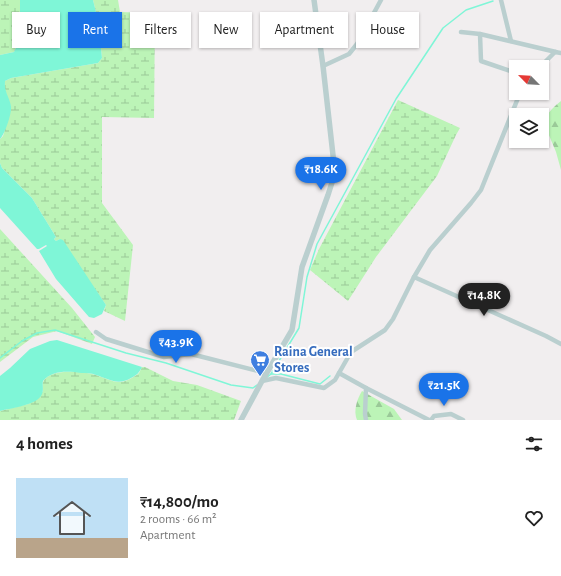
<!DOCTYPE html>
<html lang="en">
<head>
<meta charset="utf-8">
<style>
  body { margin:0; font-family:"Alegreya Sans",sans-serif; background:#f6f6f6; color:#222; height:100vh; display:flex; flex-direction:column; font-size:15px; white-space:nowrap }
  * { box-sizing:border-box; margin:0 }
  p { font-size:13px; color:#767676 }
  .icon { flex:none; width:22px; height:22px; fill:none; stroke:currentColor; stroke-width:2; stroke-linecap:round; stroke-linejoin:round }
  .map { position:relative; height:420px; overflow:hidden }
  .panel { display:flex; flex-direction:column; background:#fff; flex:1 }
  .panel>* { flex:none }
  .guide { position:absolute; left:12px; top:12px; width:537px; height:36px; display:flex; gap:8px }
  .needle { width:26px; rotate:294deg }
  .controls { position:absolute; left:509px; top:60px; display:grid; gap:8px }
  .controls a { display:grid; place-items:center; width:40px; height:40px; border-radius:0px; background:#fff; box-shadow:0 1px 3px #0004; font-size:20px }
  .price { position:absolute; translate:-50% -34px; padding:0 9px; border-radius:14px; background:#1a73e8; color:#fff; font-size:13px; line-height:26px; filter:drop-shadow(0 1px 2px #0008) }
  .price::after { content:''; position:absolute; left:50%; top:24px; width:12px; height:9px; margin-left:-6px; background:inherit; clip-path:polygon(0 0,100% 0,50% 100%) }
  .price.current { background:#222; color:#fff }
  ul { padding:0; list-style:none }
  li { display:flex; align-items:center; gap:12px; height:100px; padding:0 16px }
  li+li { border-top:1px solid #e0e0e0 }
  li span { display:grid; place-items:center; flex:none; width:112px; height:80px; border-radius:0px; color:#555 }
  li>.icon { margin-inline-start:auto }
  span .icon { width:48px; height:48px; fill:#fffc; stroke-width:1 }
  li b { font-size:17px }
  h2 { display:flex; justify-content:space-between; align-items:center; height:48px; padding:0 16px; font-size:17px }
  .chip { padding:0 14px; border-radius:0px; background:#fff; box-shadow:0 1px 3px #0004; font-size:14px; line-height:36px }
  .chip.current { background:#1a73e8; color:#fff }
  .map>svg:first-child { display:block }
  .forest { fill:url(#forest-firs) }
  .wetland { fill:url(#wetland-marsh) }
  .water { fill:#7ff6d7 }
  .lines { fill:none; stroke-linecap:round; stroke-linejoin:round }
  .stream { stroke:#7ff6d7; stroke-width:1.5 }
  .minor { stroke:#bacfcf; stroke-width:4.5 }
  .tertiary { stroke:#bacfcf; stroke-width:5.5 }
  .labels { text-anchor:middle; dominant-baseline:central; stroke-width:4; stroke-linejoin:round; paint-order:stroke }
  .shop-label { font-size:14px; font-weight:bold; fill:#366cbe; stroke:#fff; text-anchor:start }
</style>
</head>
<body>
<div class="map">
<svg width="561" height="420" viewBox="0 0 561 420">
  <defs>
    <pattern id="forest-firs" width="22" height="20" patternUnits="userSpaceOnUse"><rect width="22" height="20" fill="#bcf4b7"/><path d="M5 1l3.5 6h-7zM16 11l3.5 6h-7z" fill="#9ac998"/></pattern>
    <pattern id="wetland-marsh" width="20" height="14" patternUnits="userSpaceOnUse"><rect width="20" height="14" fill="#bcf4b7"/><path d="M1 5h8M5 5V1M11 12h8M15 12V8" fill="none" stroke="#9ac998"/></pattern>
  </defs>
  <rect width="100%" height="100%" fill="#f1eeef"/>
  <g class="forest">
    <path d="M 561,101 L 561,170 L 556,152 L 546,128 L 544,119 C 549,112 554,106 561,101 Z"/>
    <path d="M 362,391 L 394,409 L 402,420 L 357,420 C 353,411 357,399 362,391 Z"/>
  </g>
  <g class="wetland">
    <polygon points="0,0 20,0 20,17 18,31 19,41 14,52 0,55"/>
    <polygon points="93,0 118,0 120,12 155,13 154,118 102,117 102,203 133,245 125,321 104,311 106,305 60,239 56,241 54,239 56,237 32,198 2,168 0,163 0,139 3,136 9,116 11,107 4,88 5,81 11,78 98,63 102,58 98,20"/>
    <polygon points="398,100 460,128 456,135 437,176 376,257 348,301 310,270 319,249"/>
    <polygon points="0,229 72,308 95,337 92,344 57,331 33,337 0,362"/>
    <path d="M 142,367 L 145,367 L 173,381 L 197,385 L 241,401 L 234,420 L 0,420 L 0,411 L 28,404 L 34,401 L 43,391 C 43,388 42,385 43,382 C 48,368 84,371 96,375 C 103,377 111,382 120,382 C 125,382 135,377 139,373 C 140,371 141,369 142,367 Z"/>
  </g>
  <g class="water">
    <path d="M 20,0 L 93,0 L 98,20 L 102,58 L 98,63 L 11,78 L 5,81 C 4,92 9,96 11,106 C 12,113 5,134 0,139 L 0,55 L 14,52 L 19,41 L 18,31 L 20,17 Z"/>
    <polygon points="0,163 2,168 32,198 56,237 54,239 56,241 60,239 63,240 106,305 102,314 94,318 89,317 56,279 39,251 47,246 46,245 39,249 37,249 0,208"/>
    <path d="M 57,340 L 142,367 C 139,373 137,375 131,378 C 118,386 109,379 96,375 C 91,373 86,373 81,373 C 68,371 52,370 43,381 C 42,385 44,390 42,394 C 38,405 11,408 0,411 L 0,376 L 10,368 L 30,349 L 50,341 Z"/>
  </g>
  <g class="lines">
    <g class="stream">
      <polyline points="0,358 22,341 37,333 55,330 126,353 166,363 231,385 253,388 257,385"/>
      <polyline points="271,374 281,374 320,384 330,376"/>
      <polyline points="266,378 271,374 299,328 307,277 317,244 396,99 443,28 466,10 493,1"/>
    </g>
    <g class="minor">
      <polyline points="501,0 511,41"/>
      <polyline points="461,32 480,34 556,52"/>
      <polyline points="480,34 481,61 516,73"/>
      <polyline points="323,66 349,54 357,44 381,0"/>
      <polyline points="540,67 555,52 561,53"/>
      <polyline points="414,277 546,336 561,344"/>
      <polyline points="96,332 106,339 164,357 191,354 258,371 266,375"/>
      <polyline points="339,373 366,388 365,414 366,420"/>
      <polyline points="262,381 276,378 324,388 335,380 351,352 385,330 393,319 414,277 430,250 471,203 481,190 520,93"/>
      <polyline points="366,388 429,420"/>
      <polyline points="431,420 434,416 451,414 463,420"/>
    </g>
    <polyline class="tertiary" points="241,420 262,381 292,330 302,267 328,195 335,173 323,66 314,0"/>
  </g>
  <defs>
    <g id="supermarket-pin" transform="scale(1)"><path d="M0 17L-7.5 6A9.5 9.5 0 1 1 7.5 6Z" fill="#3f7fe0" stroke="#fff"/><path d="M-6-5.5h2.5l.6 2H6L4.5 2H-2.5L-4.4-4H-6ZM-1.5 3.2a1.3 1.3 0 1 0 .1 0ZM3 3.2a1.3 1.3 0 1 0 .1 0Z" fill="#fff"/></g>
  </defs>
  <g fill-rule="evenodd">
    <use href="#supermarket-pin" x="260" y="360"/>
  </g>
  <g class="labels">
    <g class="shop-label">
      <text x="274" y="352">Raina General<tspan x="274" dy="16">Stores</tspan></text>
    </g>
  </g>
</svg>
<div class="controls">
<a><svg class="needle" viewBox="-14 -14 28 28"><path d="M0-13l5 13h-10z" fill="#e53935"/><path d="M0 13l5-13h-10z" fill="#767676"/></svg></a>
<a><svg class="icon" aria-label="layers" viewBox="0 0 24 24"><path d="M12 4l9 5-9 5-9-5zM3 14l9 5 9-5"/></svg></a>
</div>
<b class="price" style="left:321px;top:191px">₹18.6K</b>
<b class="price current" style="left:484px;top:317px">₹14.8K</b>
<b class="price" style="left:176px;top:364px">₹43.9K</b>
<b class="price" style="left:444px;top:407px">₹21.5K</b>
<div class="guide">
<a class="chip">Buy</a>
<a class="chip current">Rent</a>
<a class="chip">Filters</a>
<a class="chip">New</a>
<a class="chip">Apartment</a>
<a class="chip">House</a>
</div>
</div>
<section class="panel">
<h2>4 homes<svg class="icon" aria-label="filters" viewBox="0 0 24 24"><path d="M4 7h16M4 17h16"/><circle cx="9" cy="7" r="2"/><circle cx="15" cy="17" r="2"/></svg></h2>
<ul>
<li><span style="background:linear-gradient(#bfe0f5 75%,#b9a48a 0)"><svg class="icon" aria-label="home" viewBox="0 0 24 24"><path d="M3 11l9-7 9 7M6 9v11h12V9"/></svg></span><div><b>₹14,800/mo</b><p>2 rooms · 66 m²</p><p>Apartment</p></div><svg class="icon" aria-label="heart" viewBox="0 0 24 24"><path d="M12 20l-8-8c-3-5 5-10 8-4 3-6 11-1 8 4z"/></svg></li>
</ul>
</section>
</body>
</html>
